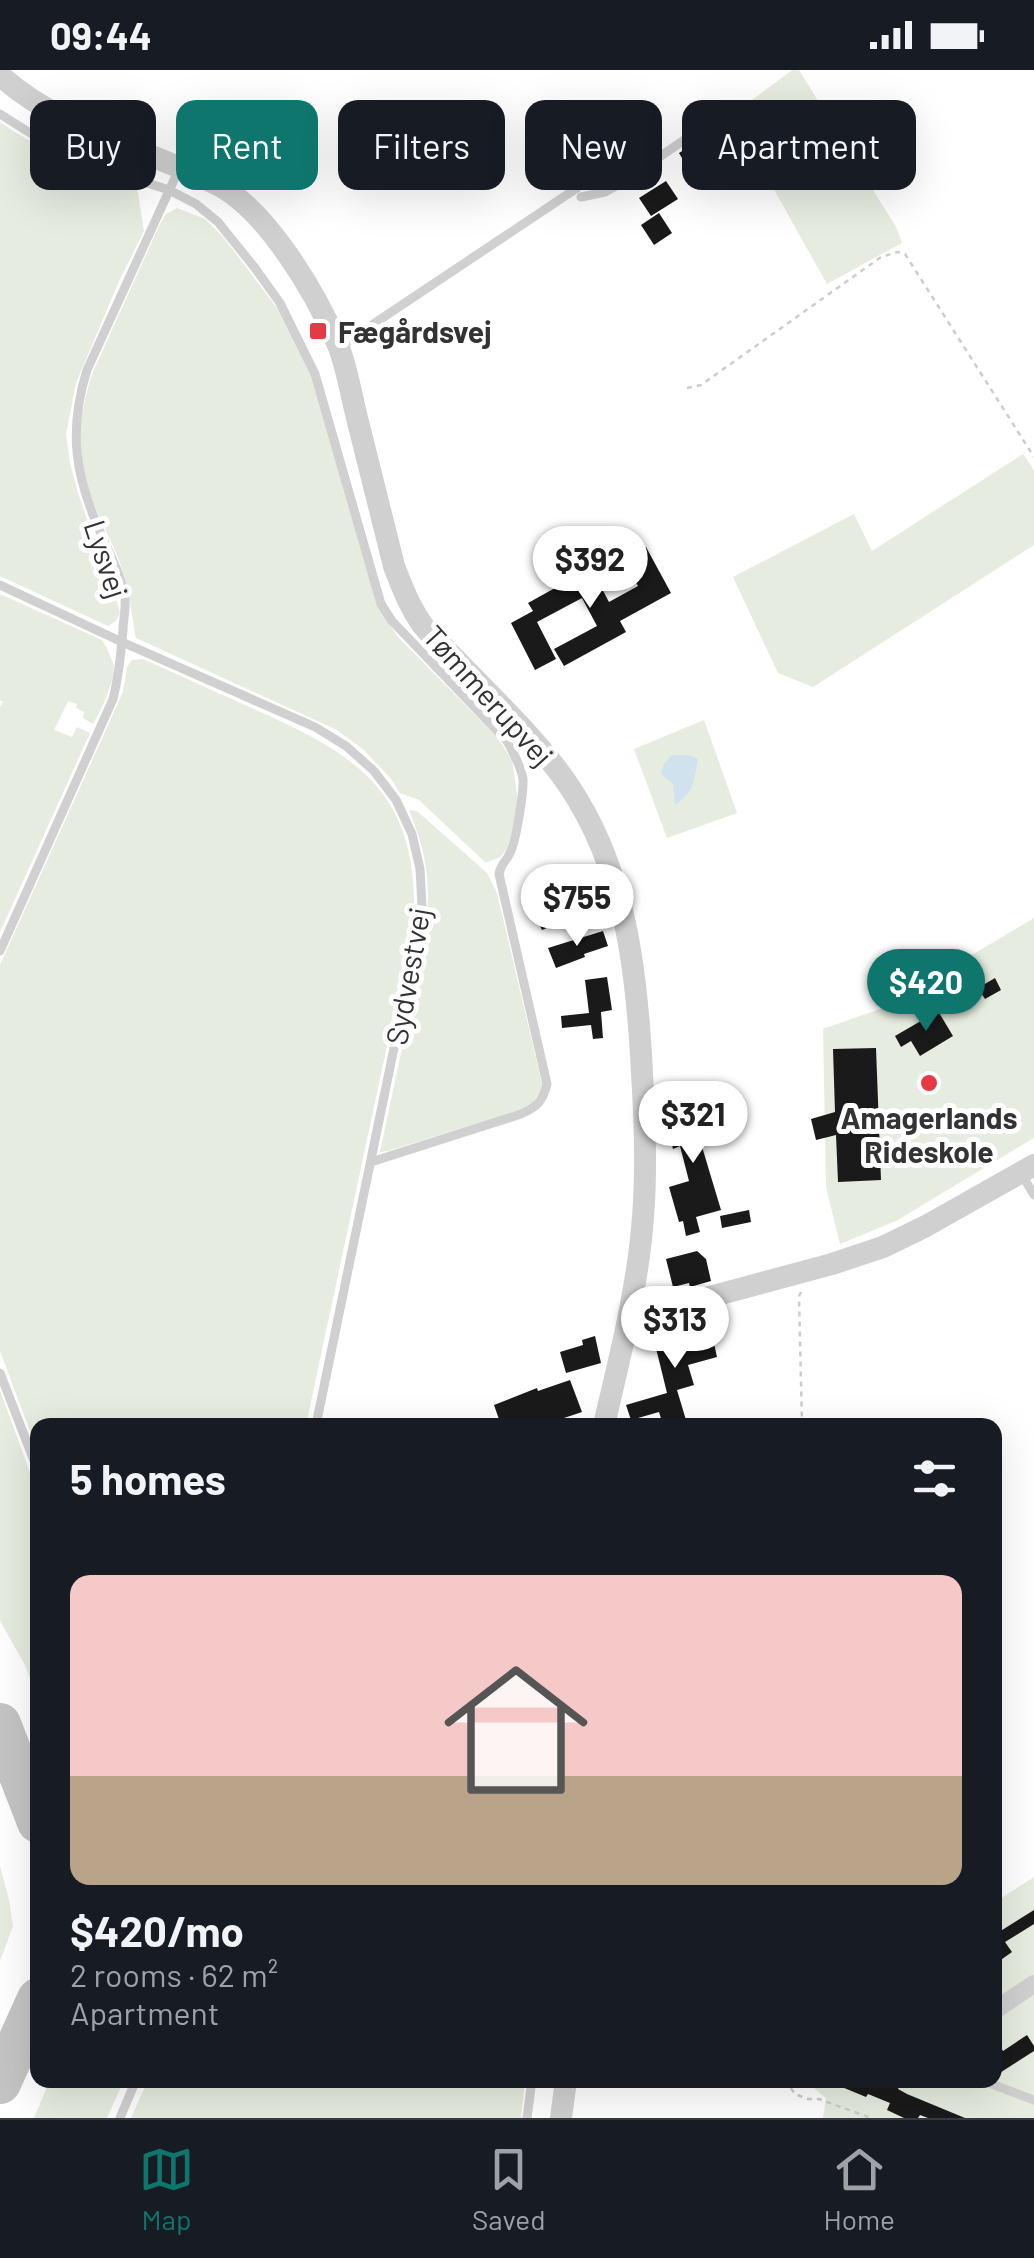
<!DOCTYPE html>
<html lang="en">
<head>
<meta charset="utf-8">
<style>
  body { margin:0; font-family:Barlow,sans-serif; background:#20242c; color:#f1f3f6; height:100vh; display:flex; flex-direction:column; font-size:38px; white-space:nowrap }
  * { box-sizing:border-box; margin:0 }
  p { font-size:32px; color:#9ea1a6 }
  .icon { flex:none; width:55px; height:55px; fill:none; stroke:currentColor; stroke-width:2; stroke-linecap:round; stroke-linejoin:round }
  .map { position:relative; flex:1; overflow:hidden }
  .sheet { position:absolute; left:30px; top:1348px; width:972px; height:670px; display:flex; flex-direction:column; background:#171b24; border-radius:20px; box-shadow:0 10px 40px #0002 }
  .sheet>* { flex:none }
  .hud { position:absolute; left:30px; top:30px; width:975px; height:90px; display:flex; gap:20px }
  .price { position:absolute; translate:-50% -85px; padding:0 22px; border-radius:35px; background:#fff; color:#222; font-size:32px; line-height:65px; filter:drop-shadow(0 2px 5px #0008) }
  .price::after { content:''; position:absolute; left:50%; top:60px; width:30px; height:22px; margin-left:-15px; background:inherit; clip-path:polygon(0 0,100% 0,50% 100%) }
  .price.selected { background:#0f766e; color:#fff }
  ul { padding:0; list-style:none }
  li { display:grid; align-content:center; gap:20px; height:530px; padding:0 40px }
  li span { display:grid; place-items:center; height:310px; border-radius:20px; color:#555 }
  li>.icon { margin-inline-start:auto }
  span .icon { width:180px; height:180px; fill:#fffc; stroke-width:1 }
  li b { font-size:42px }
  h2 { display:flex; justify-content:space-between; align-items:center; height:120px; padding:0 40px; font-size:42px }
  .chip { padding:0 35px; border-radius:20px; background:#171b24; box-shadow:0 10px 40px #0002; font-size:35px; line-height:90px }
  .chip.selected { background:#0f766e; color:#fff }
  .status { display:flex; justify-content:space-between; align-items:center; height:70px; padding:0 50px; background:#171b24; direction:ltr }
  .status svg { height:28px; fill:currentColor }
  .dock { display:flex; justify-content:space-around; align-items:center; height:140px; border-top:2px solid #363941; background:#171b24; font-size:28px; color:#9ea1a6 }
  .dock a { display:grid; justify-items:center; gap:5px }
  .dock .selected { color:#0f766e }
  .map>svg:first-child { display:block }
  .green { fill:#e6ecdf }
  .water { fill:#cfe2ee }
  .lines { fill:none; stroke-linecap:round; stroke-linejoin:round }
  .taxiway { stroke:#c4c4c4; stroke-width:42 }
  .building { fill:#1a1a1a }
  .path { stroke:#cdcdcd; stroke-width:2.5; stroke-dasharray:5 5; stroke-linecap:butt }
  .service { stroke:#d0d0d0; stroke-width:9 }
  .minor { stroke:#d0d0d0; stroke-width:18 }
  .tertiary { stroke:#d0d0d0; stroke-width:22 }
  .poi-dot { fill:#e63946; stroke:#fff; stroke-width:4 }
  .labels { text-anchor:middle; dominant-baseline:central; stroke-width:10; stroke-linejoin:round; paint-order:stroke }
  .poi-label { font-size:30px; font-weight:bold; fill:#333; stroke:#fff; text-anchor:start }
  .street-label { font-size:30px; fill:#333; stroke:#fff }
</style>
</head>
<body>
<div class="status"><b>09:44</b><svg viewBox="0 0 49 12"><path d="M0 12V9h3v3zM5 12V6h3v6zM10 12V3h3v9zM15 12V0h3v12zM26 1h20v11H26zM47 4h2v5h-2z"/></svg></div>
<div class="map">
<svg width="1034" height="2048" viewBox="0 0 1034 2048">
  <rect width="100%" height="100%" fill="#fff"/>
  <g class="green">
    <polygon points="792,0 799,0 896,157 902,173 827,214 732,45"/>
    <path d="M 0,52 C 41,81 90,100 137,117 L 144,161 L 119,211 L 76,313 L 66,364 L 70,393 L 78,423 L 91,461 L 108,498 L 120,543 L 116,551 L 108,556 L 0,506 Z"/>
    <path d="M 177,138 L 205,149 L 224,168 L 280,242 L 313,309 L 378,537 L 398,567 L 497,667 L 512,690 L 518,731 L 513,758 L 507,779 L 500,787 L 486,793 L 419,730 L 400,723 L 392,710 L 365,681 L 337,660 L 136,568 C 131,544 130,521 122,499 C 111,466 88,430 82,397 C 76,366 83,333 92,304 L 160,154 L 166,144 Z"/>
    <polygon points="1023,384 1034,400 1034,475 813,617 778,603 733,507 854,444 872,481"/>
    <polygon points="0,524 102,570 107,578 114,596 112,611 105,631 93,654 83,648 84,642 76,638 77,634 68,631 54,660 72,667 77,657 90,663 0,862 0,637 3,632 0,630"/>
    <path d="M 143,589 C 181,606 218,623 256,640 C 360,686 418,724 414,849 L 306,1355 L 38,1355 L 37,1380 L 0,1281 L 0,895 L 123,622 L 127,597 L 132,590 Z"/>
    <polygon points="704,650 737,743 667,768 634,679"/>
    <path d="M 409,740 L 417,741 L 487,803 L 497,823 L 543,1018 L 531,1035 L 520,1040 L 388,1081 L 380,1082 L 423,879 C 431,820 431,795 409,740 Z"/>
    <polygon points="1034,848 1034,1068 896,1151 840,1174 826,1117 823,959 883,938"/>
    <polygon points="0,1320 37,1422 37,1628 25,1595 0,1551"/>
    <polygon points="0,1796 9,1830 13,1856 0,1891"/>
    <polygon points="1034,1807 1034,2048 823,2048 826,2028 804,2010 995,2010 995,1832"/>
    <polygon points="50,2010 124,2010 107,2048 34,2048"/>
    <polygon points="148,2010 525,2010 521,2048 131,2048"/>
  </g>
  <path class="water" d="M 672,685 L 688,685 L 698,689 C 693,712 696,720 675,735 L 673,714 L 661,704 L 664,694 Z"/>
  <g class="lines">
    <g class="taxiway">
      <polyline points="0,1654 38,1752"/>
      <polyline points="0,2013 38,1929"/>
    </g>
  </g>
  <g class="building">
    <polygon points="739,72 755,95 743,103 728,80"/>
    <polygon points="692,75 699,87 686,95 679,83"/>
    <polygon points="666,111 678,129 651,146 639,128"/>
    <polygon points="659,143 672,163 654,175 641,155"/>
    <polygon points="646,477 671,523 620,551 626,562 564,596 554,579 597,556 582,528 537,552 556,589 535,600 511,553 533,541 528,533 591,498 609,532 638,516 624,489"/>
    <polygon points="570,818 582,843 542,860 534,843 556,832 553,825"/>
    <polygon points="603,861 608,876 584,884 585,887 556,898 548,878"/>
    <polygon points="607,907 612,940 601,942 603,968 593,969 591,955 562,958 561,946 589,943 585,910"/>
    <polygon points="995,908 1001,920 985,929 978,918"/>
    <polygon points="938,941 953,966 920,986 911,971 901,977 895,966"/>
    <polygon points="876,978 881,1110 838,1112 836,1065 816,1070 811,1049 835,1042 833,979"/>
    <polygon points="709,1031 716,1054 697,1060 721,1140 696,1147 700,1162 686,1166 683,1151 679,1152 669,1117 689,1111 680,1076 673,1079 665,1044"/>
    <polygon points="749,1140 751,1152 722,1158 720,1146"/>
    <polygon points="697,1181 706,1189 711,1211 690,1217 689,1213 673,1217 666,1189"/>
    <polygon points="698,1254 700,1263 711,1260 717,1287 688,1295 694,1315 677,1320 686,1350 663,1355 659,1342 631,1350 626,1335 667,1323 653,1266"/>
    <polygon points="595,1266 601,1293 566,1303 560,1282 583,1275 582,1270"/>
    <polygon points="570,1310 582,1342 564,1348 566,1355 501,1355 494,1335 537,1318 538,1321"/>
    <polygon points="1034,1840 1034,1854 1005,1872 1012,1882 995,1894 995,1856 999,1862"/>
    <polygon points="1027,1965 1034,1976 1034,1981 995,2006 995,1969 1003,1981"/>
    <polygon points="825,2010 883,2010 899,2017 898,2019 907,2024 965,2048 928,2048 920,2045 918,2048 904,2048 887,2040 890,2033 868,2024 866,2027"/>
  </g>
  <g class="lines">
    <g class="path">
      <polyline points="687,318 701,315 881,187 898,182 905,184 1034,387"/>
      <polyline points="801,1222 799,1226 802,1355"/>
      <polyline points="785,2010 795,2024 808,2029 819,2029 871,2048"/>
    </g>
    <g class="service">
      <path d="M 0,44 L 49,75 L 95,96 L 169,120 L 196,134 L 218,152 L 255,198 L 280,233 L 315,304 L 381,534 L 392,551 L 507,671 C 513,683 521,695 523,709 C 524,721 516,772 510,783 C 506,792 501,793 499,804 L 547,1014 C 543,1031 537,1037 521,1044 L 371,1092"/>
      <polyline points="581,127 605,122 621,113 724,43"/>
      <polyline points="342,275 577,118"/>
      <polyline points="0,515 122,572 315,657 346,676 374,701 396,730 412,764 420,799 422,836 416,872 316,1355"/>
      <path d="M 0,881 L 113,629 C 119,605 121,584 123,560 C 123,550 126,539 125,529 C 122,506 110,485 101,464 C 75,406 68,361 87,300 L 179,99"/>
      <polyline points="1022,1105 1034,1125"/>
      <polyline points="0,1303 38,1401"/>
      <polyline points="981,2010 1034,2030"/>
      <polyline points="120,2048 136,2010"/>
      <polyline points="527,2048 532,2010"/>
    </g>
    <polyline class="minor" points="995,1940 1034,1914"/>
    <g class="tertiary">
      <path d="M 0,5 C 55,57 148,80 216,114 C 267,139 316,224 338,275 C 347,298 351,324 357,348 C 369,397 382,447 394,496 C 402,517 410,538 424,557 C 435,570 449,582 461,595 C 498,633 537,670 567,713 C 626,799 637,902 642,1003 C 645,1051 647,1098 643,1147 C 638,1217 620,1286 604,1355"/>
      <polyline points="630,1245 672,1237 832,1194 883,1177 926,1156 1034,1095"/>
      <polyline points="561,2048 566,2010"/>
    </g>
  </g>
  <g class="poi-dot">
    <rect x="308" y="251" width="20" height="20" rx="5"/>
    <circle cx="929" cy="1013" r="10"/>
  </g>
  <g class="labels">
    <g class="poi-label">
      <text x="338" y="261">Fægårdsvej</text>
      <text x="929" y="1047" text-anchor="middle">Amagerlands<tspan x="929" dy="34">Rideskole</tspan></text>
    </g>
    <g class="street-label">
      <text transform="translate(107 489) rotate(72)">Lysvej</text>
      <text transform="translate(489 625) rotate(48)">Tømmerupvej</text>
      <text transform="translate(407 906) rotate(-80)">Sydvestvej</text>
    </g>
  </g>
</svg>
<b class="price" style="left:590px;top:541px">$392</b>
<b class="price" style="left:577px;top:879px">$755</b>
<b class="price selected" style="left:926px;top:964px">$420</b>
<b class="price" style="left:693px;top:1096px">$321</b>
<b class="price" style="left:675px;top:1301px">$313</b>
<div class="hud">
<a class="chip">Buy</a>
<a class="chip selected">Rent</a>
<a class="chip">Filters</a>
<a class="chip">New</a>
<a class="chip">Apartment</a>
</div>
<section class="sheet">
<h2>5 homes<svg class="icon" aria-label="filters" viewBox="0 0 24 24"><path d="M4 7h16M4 17h16"/><circle cx="9" cy="7" r="2"/><circle cx="15" cy="17" r="2"/></svg></h2>
<ul>
<li><span style="background:linear-gradient(#f6c9c9 65%,#b9a48a 0)"><svg class="icon" aria-label="home" viewBox="0 0 24 24"><path d="M3 11l9-7 9 7M6 9v11h12V9"/></svg></span><div><b>$420/mo</b><p>2 rooms · 62 m²</p><p>Apartment</p></div></li>
</ul>
</section>
</div>
<nav class="dock">
<a class="selected"><svg class="icon" aria-label="map" viewBox="0 0 24 24"><path d="M3 6l6-2 6 2 6-2v14l-6 2-6-2-6 2zM9 4v14M15 6v14"/></svg>Map</a>
<a><svg class="icon" aria-label="saved" viewBox="0 0 24 24"><path d="M7 4h10v16l-5-4-5 4z"/></svg>Saved</a>
<a><svg class="icon" aria-label="home" viewBox="0 0 24 24"><path d="M3 11l9-7 9 7M6 9v11h12V9"/></svg>Home</a>
</nav>
</body>
</html>
